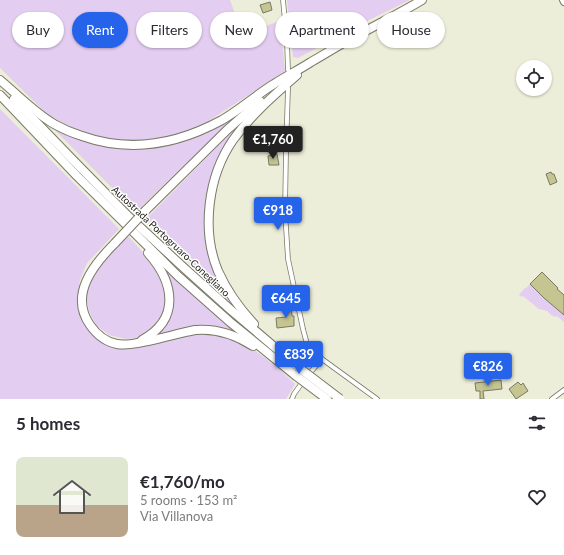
<!DOCTYPE html>
<html lang="en">
<head>
<meta charset="utf-8">
<style>
  body { margin:0; font-family:Lato,sans-serif; background:#f2f2f3; color:#2b2b33; height:100vh; display:flex; flex-direction:column; font-size:15px; white-space:nowrap }
  * { box-sizing:border-box; margin:0 }
  p { font-size:13px; color:#7c7c81 }
  .icon { flex:none; width:22px; height:22px; fill:none; stroke:currentColor; stroke-width:2; stroke-linecap:round; stroke-linejoin:round }
  .map { position:relative; height:399px; overflow:hidden }
  .drawer { display:flex; flex-direction:column; background:#fff; flex:1 }
  .drawer>* { flex:none }
  .hud { position:absolute; left:12px; top:12px; width:540px; height:36px; display:flex; gap:8px }
  .buttons { position:absolute; left:516px; top:60px; display:grid; gap:8px }
  .buttons a { display:grid; place-items:center; width:36px; height:36px; border-radius:50%; background:#fff; box-shadow:0 1px 3px #0004; font-size:20px }
  .price { position:absolute; translate:-50% -34px; padding:0 9px; border-radius:4px; background:#2563eb; color:#fff; font-size:13px; line-height:26px; filter:drop-shadow(0 1px 2px #0008) }
  .price::after { content:''; position:absolute; left:50%; top:24px; width:12px; height:9px; margin-left:-6px; background:inherit; clip-path:polygon(0 0,100% 0,50% 100%) }
  .price.current { background:#222; color:#fff }
  ul { padding:0; list-style:none }
  li { display:flex; align-items:center; gap:12px; height:100px; padding:0 16px }
  li+li { border-top:1px solid #e1e1e2 }
  li span { display:grid; place-items:center; flex:none; width:112px; height:80px; border-radius:8px; color:#555 }
  li>.icon { margin-inline-start:auto }
  span .icon { width:48px; height:48px; fill:#fffc; stroke-width:1 }
  li b { font-size:17px }
  h2 { display:flex; justify-content:space-between; align-items:center; height:48px; padding:0 16px; font-size:17px }
  .tag { padding:0 14px; border-radius:18px; background:#fff; box-shadow:0 1px 3px #0004; font-size:14px; line-height:36px }
  .tag.current { background:#2563eb; color:#fff }
  .map>svg:first-child { display:block }
  .green { fill:#e3cdf1 }
  .building { fill:#c4c591; stroke:#787966 }
  .lines { fill:none; stroke-linecap:round; stroke-linejoin:round }
  .street-casing { stroke:#787966; stroke-width:5.5 }
  .secondary-casing { stroke:#787966; stroke-width:8 }
  .highway-casing { stroke:#787966; stroke-width:10 }
  .street { stroke:#fff; stroke-width:4 }
  .secondary { stroke:#fff; stroke-width:6 }
  .highway { stroke:#fff; stroke-width:8 }
  .highway-bridge-casing { stroke:#787966; stroke-width:10; stroke-linecap:butt }
  .highway-bridge { stroke:#fff; stroke-width:8 }
  .labels { text-anchor:middle; dominant-baseline:central; stroke-width:3; stroke-linejoin:round; paint-order:stroke }
  .street-label { font-size:10px; fill:#22221b; stroke:#fff }
</style>
</head>
<body>
<div class="map">
<svg width="564" height="399" viewBox="0 0 564 399">
  <rect width="100%" height="100%" fill="#edeed9"/>
  <g class="green">
    <polygon points="0,0 230,0 242,34 280,21 285,71 204,124 174,136 142,142 108,139 73,128 49,116 0,68"/>
    <polygon points="287,0 410,0 369,20 298,58 293,57"/>
    <polygon points="0,109 119,229 87,263 80,280 77,303 83,323 101,342 118,348 142,346 193,333 215,332 228,335 253,349 277,367 295,384 286,399 0,399"/>
    <polygon points="237,114 136,212 48,123 87,142 116,148 145,148 176,144 206,132"/>
    <polygon points="245,119 216,166 207,234 235,307 145,220"/>
    <polygon points="128,236 157,268 166,292 165,309 157,326 138,338 126,339 109,335 96,325 89,311 86,296 91,278 105,258"/>
    <path d="M 163,266 L 235,331 C 227,329 219,326 211,325 C 192,323 173,331 156,337 L 169,320 L 173,302 Z"/>
    <polygon points="542,272 558,288 558,289 564,295 564,322 557,316 556,317 551,315 547,311 539,309 523,296 522,297 519,295 524,289 526,288"/>
  </g>
  <g class="building">
    <polygon points="270,2 272,10 263,13 260,5"/>
    <polygon points="278,131 279,138 267,139 268,141 263,142 262,136 269,135 269,132"/>
    <polygon points="277,154 279,165 269,165 268,156"/>
    <polygon points="551,172 552,174 554,174 557,182 550,185 546,174"/>
    <polygon points="542,272 558,288 557,289 564,295 564,315 544,298 530,284"/>
    <polygon points="285,305 291,305 292,316 294,316 294,326 277,328 276,318 286,317"/>
    <polygon points="501,380 502,389 483,391 484,399 480,399 480,391 476,391 475,383"/>
    <polygon points="518,382 521,385 523,383 528,391 516,399 509,389"/>
  </g>
  <g class="lines">
    <g class="street-casing">
      <g id="street">
        <polyline points="283,0 287,42 288,70"/>
        <polyline points="288,88 286,151 285,211 288,259 303,329 307,344 322,359 377,399"/>
        <polyline points="308,375 322,359"/>
        <polyline points="292,399 294,394 304,380"/>
        <polyline points="552,399 564,390"/>
      </g>
    </g>
    <g class="secondary-casing">
      <polyline id="secondary" points="563,0 564,2"/>
    </g>
    <g class="highway-casing">
      <g id="highway">
        <path d="M 0,80 C 18,95 34,112 54,124 C 63,129 72,133 82,136 C 130,153 178,144 222,120 C 241,109 256,95 274,84 C 286,76 299,70 311,62 C 327,53 342,43 358,35 C 380,23 402,12 422,0"/>
        <polyline points="0,95 77,176 178,276 230,322 295,375"/>
        <polyline points="14,99 71,158 129,217 183,267 232,311 298,367"/>
        <polyline points="146,210 227,130 260,101"/>
        <path d="M 115,243 C 93,265 69,295 90,325 C 97,335 106,342 117,344 C 127,346 138,343 148,341 C 164,338 179,333 195,330 C 216,328 236,335 253,346"/>
        <path d="M 254,324 C 239,308 227,291 218,271 C 201,230 208,176 233,140 C 251,115 274,95 297,75"/>
        <path d="M 142,340 C 181,319 174,282 148,253"/>
      </g>
    </g>
    <use href="#street" class="street"/>
    <use href="#secondary" class="secondary"/>
    <use href="#highway" class="highway"/>
    <g class="highway-bridge-casing">
      <g id="highway-bridge">
        <polyline points="115,243 146,210"/>
        <polyline points="298,367 340,399"/>
        <polyline points="295,375 327,399"/>
      </g>
    </g>
    <use href="#highway-bridge" class="highway-bridge"/>
  </g>
  <g class="labels">
    <g class="street-label">
      <text transform="translate(171 241) rotate(43)">Autostrada Portogruaro-Conegliano</text>
    </g>
  </g>
</svg>
<div class="buttons">
<a><svg class="icon" aria-label="locate" viewBox="0 0 24 24"><circle cx="12" cy="12" r="6"/><path d="M12 2v4M12 18v4M2 12h4M18 12h4"/></svg></a>
</div>
<b class="price current" style="left:273px;top:160px">€1,760</b>
<b class="price" style="left:278px;top:231px">€918</b>
<b class="price" style="left:286px;top:319px">€645</b>
<b class="price" style="left:299px;top:375px">€839</b>
<b class="price" style="left:488px;top:387px">€826</b>
<div class="hud">
<a class="tag">Buy</a>
<a class="tag current">Rent</a>
<a class="tag">Filters</a>
<a class="tag">New</a>
<a class="tag">Apartment</a>
<a class="tag">House</a>
</div>
</div>
<section class="drawer">
<h2>5 homes<svg class="icon" aria-label="filters" viewBox="0 0 24 24"><path d="M4 7h16M4 17h16"/><circle cx="9" cy="7" r="2"/><circle cx="15" cy="17" r="2"/></svg></h2>
<ul>
<li><span style="background:linear-gradient(#dfe7d0 60%,#b9a48a 0)"><svg class="icon" aria-label="home" viewBox="0 0 24 24"><path d="M3 11l9-7 9 7M6 9v11h12V9"/></svg></span><div><b>€1,760/mo</b><p>5 rooms · 153 m²</p><p>Via Villanova</p></div><svg class="icon" aria-label="heart" viewBox="0 0 24 24"><path d="M12 20l-8-8c-3-5 5-10 8-4 3-6 11-1 8 4z"/></svg></li>
</ul>
</section>
</body>
</html>
